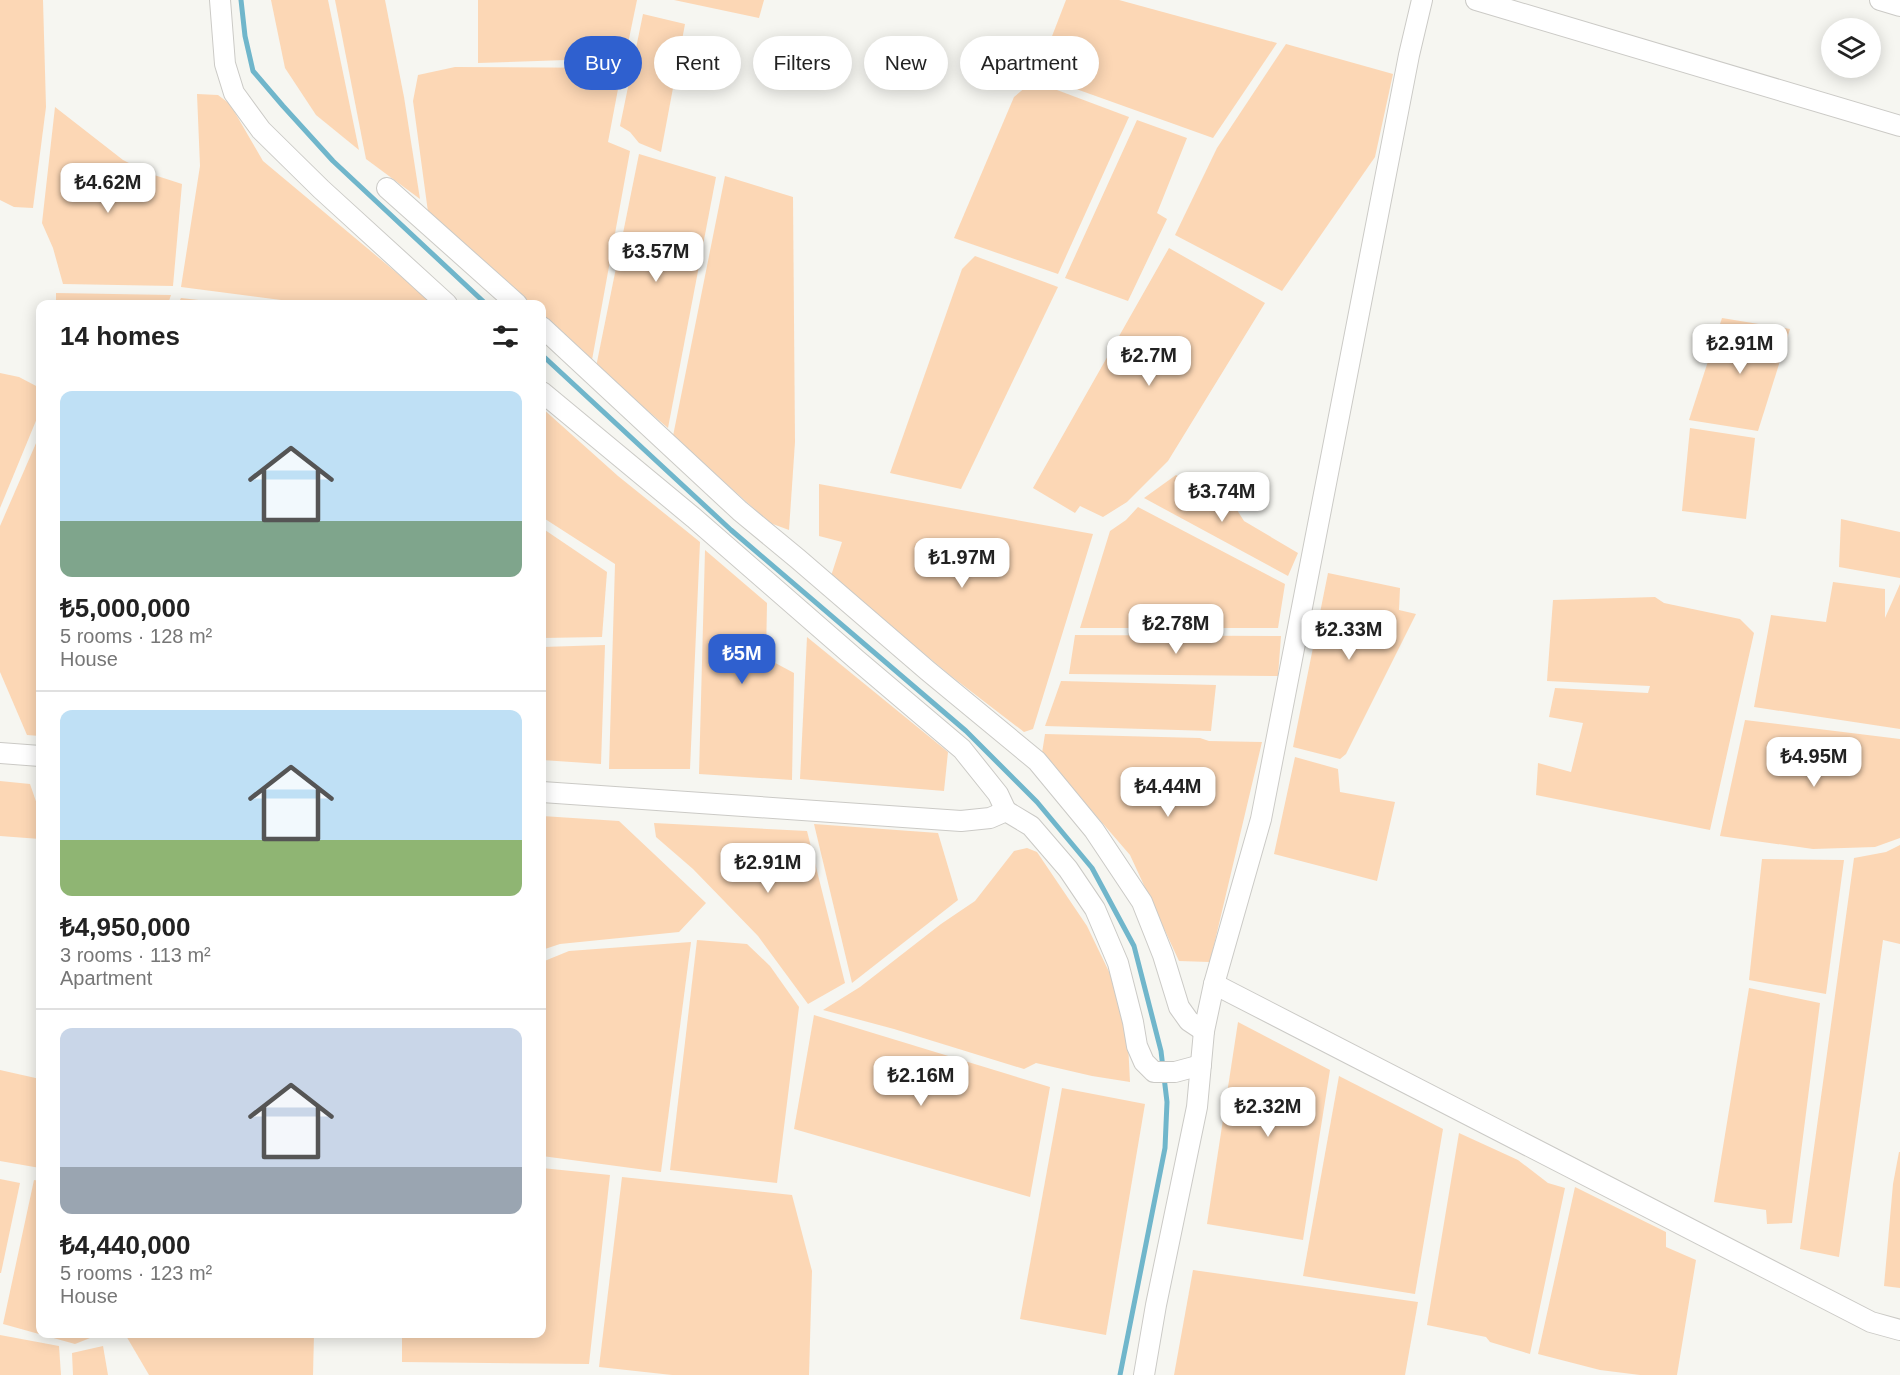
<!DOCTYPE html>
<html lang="en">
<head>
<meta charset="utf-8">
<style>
  body { margin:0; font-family:Arial,sans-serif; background:#f6f6f6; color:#222; height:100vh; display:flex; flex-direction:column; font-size:22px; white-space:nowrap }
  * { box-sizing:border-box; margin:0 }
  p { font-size:20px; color:#767676 }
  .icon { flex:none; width:33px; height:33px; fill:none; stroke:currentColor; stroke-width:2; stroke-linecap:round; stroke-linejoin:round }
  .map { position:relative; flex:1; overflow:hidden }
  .side { position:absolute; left:36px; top:300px; width:510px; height:1038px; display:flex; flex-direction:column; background:#fff; border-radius:12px; box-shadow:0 3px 15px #0003 }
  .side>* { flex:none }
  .top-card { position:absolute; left:564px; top:36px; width:570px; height:54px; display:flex; gap:12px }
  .buttons { position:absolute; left:1821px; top:18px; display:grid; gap:12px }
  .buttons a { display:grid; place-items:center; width:60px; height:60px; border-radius:50%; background:#fff; box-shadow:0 3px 15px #0003; font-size:30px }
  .price { position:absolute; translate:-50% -51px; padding:0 14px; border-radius:12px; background:#fff; color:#222; font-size:20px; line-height:39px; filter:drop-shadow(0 2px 3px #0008) }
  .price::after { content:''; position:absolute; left:50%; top:36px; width:18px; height:14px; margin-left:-9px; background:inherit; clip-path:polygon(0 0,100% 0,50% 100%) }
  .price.on { background:#2f60cf; color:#fff }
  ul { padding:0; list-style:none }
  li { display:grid; align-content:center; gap:12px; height:318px; padding:0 24px }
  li+li { border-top:2px solid #e0e0e0 }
  li span { display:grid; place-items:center; height:186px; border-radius:12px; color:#555 }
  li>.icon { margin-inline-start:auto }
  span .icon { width:108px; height:108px; fill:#fffc; stroke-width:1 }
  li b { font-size:26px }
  h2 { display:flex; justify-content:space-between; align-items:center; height:72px; padding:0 24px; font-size:26px }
  .chip { padding:0 21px; border-radius:27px; background:#fff; box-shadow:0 3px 15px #0003; font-size:21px; line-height:54px }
  .chip.on { background:#2f60cf; color:#fff }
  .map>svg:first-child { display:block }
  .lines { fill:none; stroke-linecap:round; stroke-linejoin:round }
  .stream { stroke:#70b6cb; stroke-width:5 }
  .building { fill:#fcd7b5 }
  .minor-casing { stroke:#cbcac6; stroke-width:22 }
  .minor { stroke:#fff; stroke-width:20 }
</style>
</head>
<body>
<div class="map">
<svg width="1900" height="1375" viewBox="0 0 1900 1375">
  <rect width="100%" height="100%" fill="#f6f6f1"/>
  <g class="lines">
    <g class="stream">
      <polyline points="241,0 245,36 253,71 283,106 333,161 486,304"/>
      <polyline points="542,355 731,530 966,731 1037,802 1092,868 1134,946 1161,1051 1163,1068"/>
      <polyline points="1120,1375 1165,1148 1167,1102 1164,1077"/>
    </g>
  </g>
  <g class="building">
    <polygon points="0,0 43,0 46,107 33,208 14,207 0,200"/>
    <polygon points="271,0 328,0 359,150 316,115 285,68"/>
    <polygon points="335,0 385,0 404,97 420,199 366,159"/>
    <polygon points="478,0 637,0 625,58 478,63"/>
    <polygon points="674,0 764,0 759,18"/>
    <polygon points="1066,0 1119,0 1277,43 1213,138 1037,75"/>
    <polygon points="643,14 685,24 661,152 639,143 630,132 620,126"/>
    <polygon points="1286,44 1393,74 1375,157 1282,291 1175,235 1217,148"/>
    <polygon points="455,67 622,68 608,142 630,151 592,360 542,314 542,304 531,304 428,212 413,101 418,75"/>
    <polygon points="1033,81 1129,117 1058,274 954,238 1014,97"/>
    <polygon points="197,94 218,95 230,104 263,161 434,304 312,304 181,287 200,166"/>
    <polygon points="55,107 123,160 151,174 182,184 173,286 63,284 53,248 42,223"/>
    <polygon points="1137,120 1187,138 1157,213 1167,219 1128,301 1065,278"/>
    <polygon points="639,154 716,177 668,428 596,367"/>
    <polygon points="725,176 793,197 795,442 789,530 770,523 673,436"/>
    <polygon points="1169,248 1265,303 1168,461 1127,502 1103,517 1080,506 1075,513 1033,488"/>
    <polygon points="975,256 1058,287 961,489 890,473 962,269"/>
    <polygon points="56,293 171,295 168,304 56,304"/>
    <polygon points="181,298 225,303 225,304 178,304"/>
    <polygon points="1722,318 1790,329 1758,431 1689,420"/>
    <polygon points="0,373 19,377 40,388 40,411 0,508"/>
    <polygon points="542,408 618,476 700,542 690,769 609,769 615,564 542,517"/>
    <polygon points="1690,428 1755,438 1746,519 1682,511"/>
    <polygon points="40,434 40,736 27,735 0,672 0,526"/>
    <polygon points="1176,475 1237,510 1244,521 1298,553 1288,576 1144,498"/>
    <polygon points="819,484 1093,534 1033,729 1024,732 951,676 831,576 842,542 819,536"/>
    <polygon points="1138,507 1285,584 1278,628 1080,628 1110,531 1126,520"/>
    <polygon points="1841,519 1900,532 1900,578 1839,567"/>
    <polygon points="542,528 607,572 602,637 542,638"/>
    <polygon points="705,550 767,603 766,658 794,673 792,780 699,774"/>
    <polygon points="1328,573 1400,588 1399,610 1416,614 1346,754 1340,759 1293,747"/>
    <polygon points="1833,582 1885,589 1885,618 1900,584 1900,729 1754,707 1771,615 1826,622"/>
    <polygon points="1655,597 1664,603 1740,619 1754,633 1710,830 1536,795 1538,763 1571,772 1583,723 1549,717 1555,688 1648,693 1650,686 1547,681 1553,600"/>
    <polygon points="1075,635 1281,636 1278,676 1069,674"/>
    <polygon points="807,637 948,752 944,791 800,779"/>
    <polygon points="605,645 601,764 542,760 542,647"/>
    <polygon points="1061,681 1216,685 1211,731 1045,726"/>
    <polygon points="1745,720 1900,739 1900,838 1875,847 1813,849 1720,836"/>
    <polygon points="1045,734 1200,738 1209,741 1262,742 1210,962 1179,961 1130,855 1042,753"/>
    <polygon points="1295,757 1338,769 1340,792 1395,802 1377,881 1274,854"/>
    <polygon points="0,781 30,784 40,813 40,839 0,836"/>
    <polygon points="542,816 619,821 706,903 679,932 560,944 542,950"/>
    <polygon points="654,823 807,831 845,983 808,1004 758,936 693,869 656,837"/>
    <polygon points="814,824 938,833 958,900 852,983"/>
    <polygon points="1900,845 1900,944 1883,940 1839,1257 1800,1249 1854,858 1886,852"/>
    <polygon points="1027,848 1037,852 1087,926 1113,980 1128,1042 1130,1082 1092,1076 1036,1063 1024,1069 894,1029 823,1010 860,987 941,924 975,901 1014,851"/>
    <polygon points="1762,859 1844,860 1826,994 1749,980"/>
    <polygon points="697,940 747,944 770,966 799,1007 777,1183 670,1170"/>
    <polygon points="691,942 661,1172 542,1156 542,962 569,951"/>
    <polygon points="1749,988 1820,1003 1792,1223 1767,1224 1766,1210 1714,1202"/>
    <polygon points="814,1015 1050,1087 1030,1197 794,1129"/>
    <polygon points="1238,1022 1330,1070 1303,1240 1207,1224"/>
    <polygon points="0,1070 40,1079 40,1168 0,1161"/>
    <polygon points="1339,1076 1443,1129 1415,1294 1303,1276"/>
    <polygon points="1062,1088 1145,1104 1106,1335 1020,1319"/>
    <polygon points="1459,1133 1518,1160 1548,1183 1565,1188 1530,1354 1490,1342 1486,1337 1427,1325"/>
    <polygon points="1899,1152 1900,1152 1900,1288 1884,1286 1893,1184"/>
    <polygon points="542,1168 610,1175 589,1364 402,1362 402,1334 542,1334"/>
    <polygon points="622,1177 792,1195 812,1271 809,1375 672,1375 599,1367"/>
    <polygon points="0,1179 20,1183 1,1273 0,1273"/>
    <polygon points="34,1180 40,1181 40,1334 100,1334 75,1344 3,1324"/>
    <polygon points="1575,1187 1666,1232 1666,1247 1696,1260 1677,1375 1640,1375 1600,1370 1538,1354"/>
    <polygon points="1193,1270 1418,1302 1405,1375 1174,1375"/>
    <polygon points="125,1334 314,1334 313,1375 149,1375"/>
    <polygon points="0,1335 59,1346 61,1375 0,1375"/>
    <polygon points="103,1346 108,1375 73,1375 72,1353"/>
  </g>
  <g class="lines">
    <g class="minor-casing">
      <g id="minor">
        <polyline points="220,0 225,64 234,93 261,130 321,189 447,304"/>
        <polyline points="1476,0 1900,126"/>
        <polyline points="1880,0 1900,6"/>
        <polyline points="387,188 517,304"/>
        <polyline points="542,327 740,511 798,559 928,671 1037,761 1094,830 1142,902 1163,955 1179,1007 1189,1021 1204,1031"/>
        <polyline points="542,392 694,518 857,660 962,749 998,794 1006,811"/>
        <polyline points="0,753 40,756"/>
        <polyline points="542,792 961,821 990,818 1006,811 1031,826 1068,869 1095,909 1118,963 1133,1022 1137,1046 1144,1062 1154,1072 1175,1072 1201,1065"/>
        <polyline points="1214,984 1871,1322 1900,1330"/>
        <polyline points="1144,1375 1156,1305 1197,1107 1204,1031 1214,984 1261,819 1409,55 1422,0"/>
      </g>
    </g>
    <use href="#minor" class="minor"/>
  </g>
</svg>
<div class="buttons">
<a><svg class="icon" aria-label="layers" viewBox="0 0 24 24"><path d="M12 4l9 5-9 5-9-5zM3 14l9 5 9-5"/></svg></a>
</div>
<b class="price" style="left:108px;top:214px">₺4.62M</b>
<b class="price" style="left:656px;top:283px">₺3.57M</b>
<b class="price" style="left:1740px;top:375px">₺2.91M</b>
<b class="price" style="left:1149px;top:387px">₺2.7M</b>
<b class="price" style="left:1222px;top:523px">₺3.74M</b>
<b class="price" style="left:962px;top:589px">₺1.97M</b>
<b class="price" style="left:1176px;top:655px">₺2.78M</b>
<b class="price" style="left:1349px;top:661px">₺2.33M</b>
<b class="price on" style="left:742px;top:685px">₺5M</b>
<b class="price" style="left:1814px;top:788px">₺4.95M</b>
<b class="price" style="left:1168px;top:818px">₺4.44M</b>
<b class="price" style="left:768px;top:894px">₺2.91M</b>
<b class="price" style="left:921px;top:1107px">₺2.16M</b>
<b class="price" style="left:1268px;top:1138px">₺2.32M</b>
<div class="top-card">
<a class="chip on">Buy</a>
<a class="chip">Rent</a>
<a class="chip">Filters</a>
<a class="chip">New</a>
<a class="chip">Apartment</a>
</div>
<section class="side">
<h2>14 homes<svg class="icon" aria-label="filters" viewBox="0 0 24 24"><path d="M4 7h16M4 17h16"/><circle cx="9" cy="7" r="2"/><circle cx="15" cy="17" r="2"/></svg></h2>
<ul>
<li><span style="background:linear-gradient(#bfe0f5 70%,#7fa58c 0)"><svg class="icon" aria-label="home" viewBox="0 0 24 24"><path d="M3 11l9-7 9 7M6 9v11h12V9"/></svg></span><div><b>₺5,000,000</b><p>5 rooms · 128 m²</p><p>House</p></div></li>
<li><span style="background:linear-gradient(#bfe0f5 70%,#8fb573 0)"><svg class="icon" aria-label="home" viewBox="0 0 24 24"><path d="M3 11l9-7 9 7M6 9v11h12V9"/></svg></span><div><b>₺4,950,000</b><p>3 rooms · 113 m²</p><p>Apartment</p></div></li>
<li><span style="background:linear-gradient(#c9d6e8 75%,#9aa5b1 0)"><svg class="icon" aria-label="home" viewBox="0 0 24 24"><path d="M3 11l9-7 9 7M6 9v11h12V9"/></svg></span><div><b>₺4,440,000</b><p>5 rooms · 123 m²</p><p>House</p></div></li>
</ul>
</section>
</div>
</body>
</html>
